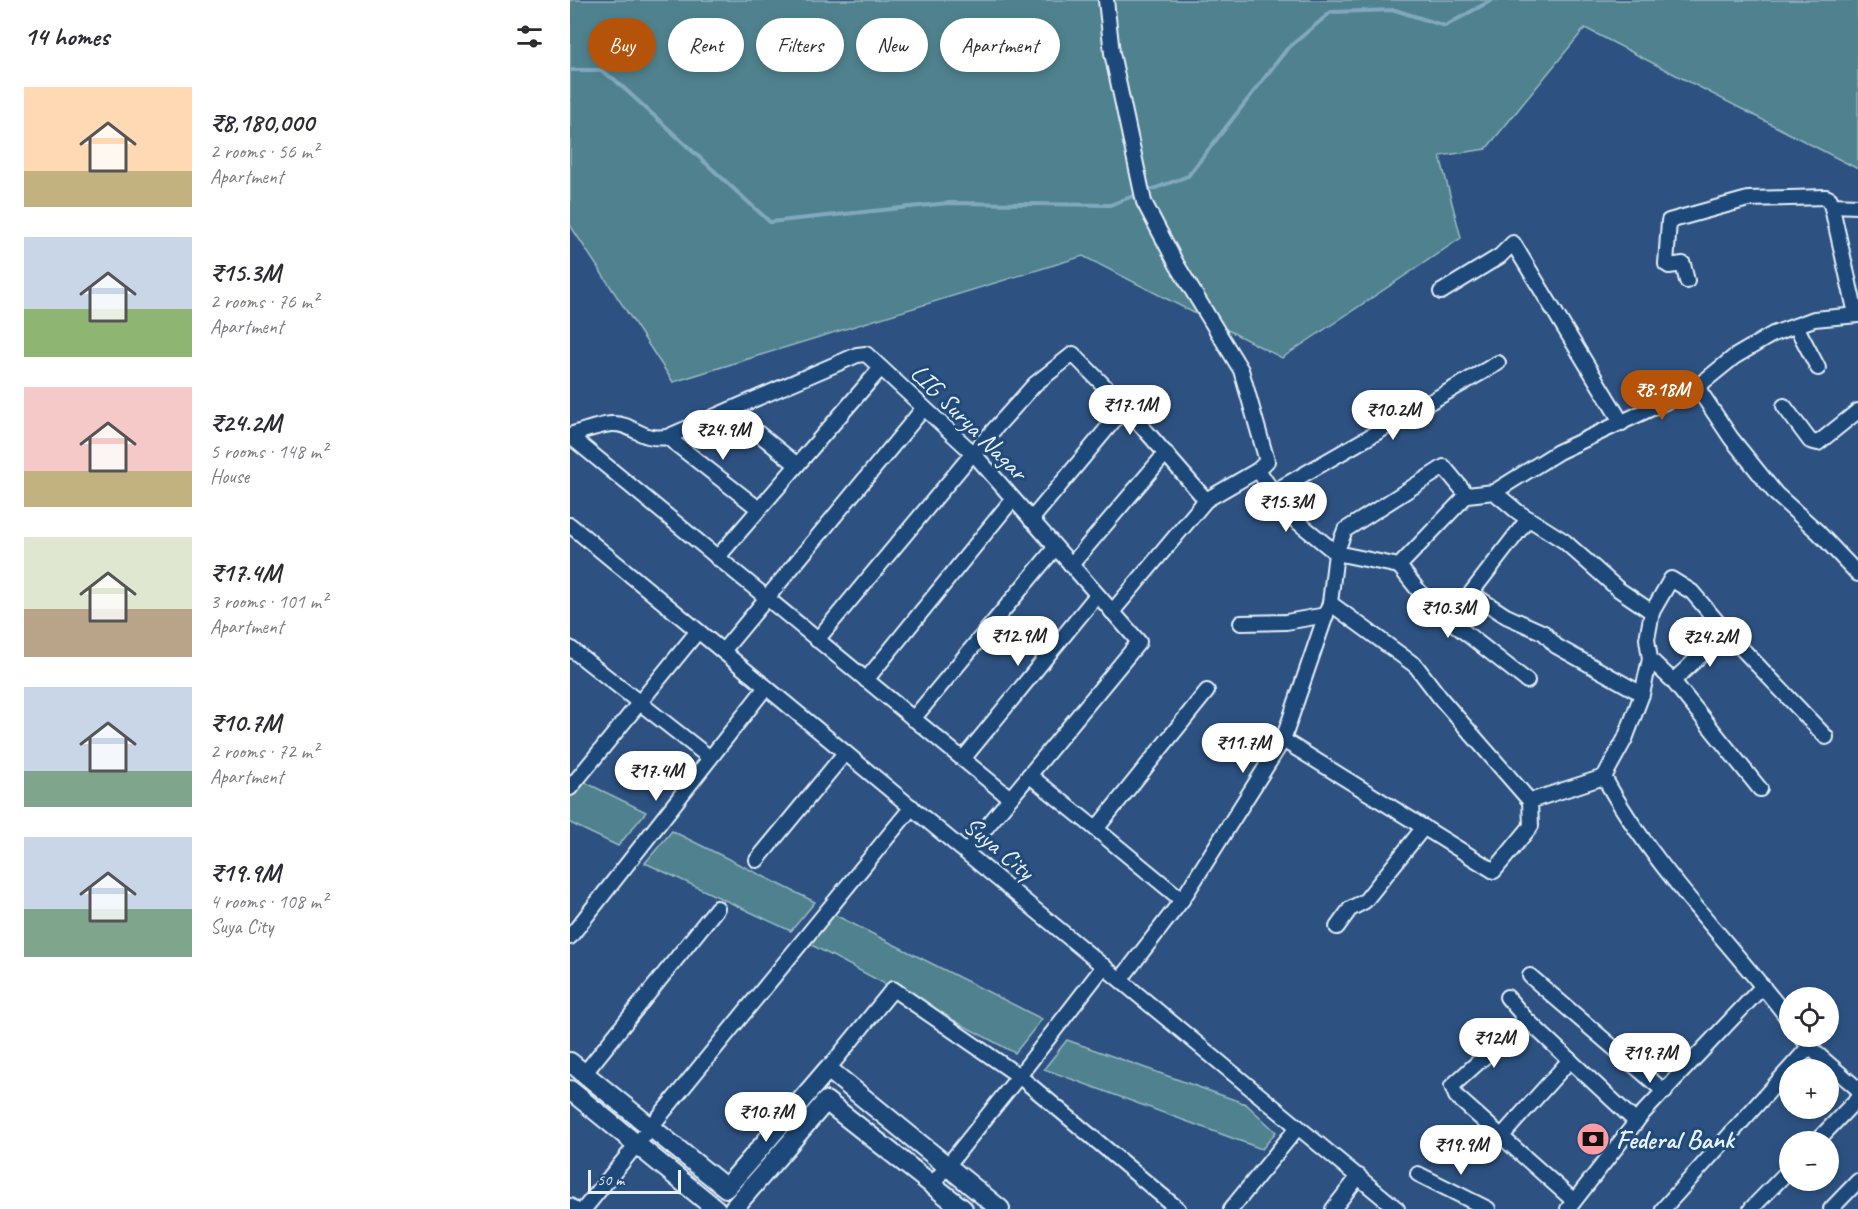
<!DOCTYPE html>
<html lang="en">
<head>
<meta charset="utf-8">
<style>
  body { margin:0; font-family:Caveat,sans-serif; background:#f2f2f3; color:#2b2b33; height:100vh; display:flex; flex-direction:column; font-size:22px; white-space:nowrap }
  * { box-sizing:border-box; margin:0 }
  p { font-size:20px; color:#7c7c81 }
  .icon { flex:none; width:33px; height:33px; fill:none; stroke:currentColor; stroke-width:2; stroke-linecap:round; stroke-linejoin:round }
  .map { position:relative; flex:1; overflow:hidden }
  .panel { display:flex; flex-direction:column; background:#fff; width:570px }
  .panel>* { flex:none }
  .banner { position:absolute; left:18px; top:18px; width:570px; height:54px; display:flex; gap:12px }
  .fabs { position:absolute; left:1209px; top:987px; display:grid; gap:12px }
  .fabs a { display:grid; place-items:center; width:60px; height:60px; border-radius:50%; background:#fff; box-shadow:0 3px 9px #0003; font-size:30px }
  .scale { position:absolute; left:18px; bottom:15px; width:93px; box-sizing:border-box; padding-left:6px; border:3px solid #e8f1f8; border-top:0; font-size:16px; line-height:21px; white-space:nowrap; color:#e8f1f8; -webkit-text-stroke:4px #1f4a7a; paint-order:stroke }
  .price { position:absolute; translate:-50% -51px; padding:0 14px; border-radius:21px; background:#fff; color:#222; font-size:20px; line-height:39px; filter:drop-shadow(0 2px 3px #0008) }
  .price::after { content:''; position:absolute; left:50%; top:36px; width:18px; height:14px; margin-left:-9px; background:inherit; clip-path:polygon(0 0,100% 0,50% 100%) }
  .price.current { background:#b45309; color:#fff }
  ul { padding:0; list-style:none }
  li { display:flex; align-items:center; gap:18px; height:150px; padding:0 24px }
  li span { display:grid; place-items:center; flex:none; width:168px; height:120px; border-radius:0px; color:#555 }
  li>.icon { margin-inline-start:auto }
  span .icon { width:72px; height:72px; fill:#fffc; stroke-width:1 }
  li b { font-size:26px }
  h2 { display:flex; justify-content:space-between; align-items:center; height:72px; padding:0 24px; font-size:26px }
  .chip { padding:0 21px; border-radius:27px; background:#fff; box-shadow:0 3px 9px #0003; font-size:21px; line-height:54px }
  .chip.current { background:#b45309; color:#fff }
  main { display:flex; flex:1; min-height:0 }
  .map>svg:first-child { display:block }
  .green { fill:#50828e; stroke:#9cbac3; stroke-width:1.5 }
  .lines { fill:none; stroke-linecap:round; stroke-linejoin:round }
  .stream { stroke:#82a8be; stroke-width:4 }
  .minor-casing { stroke:#e8f1f8; stroke-width:18 }
  .tertiary-casing { stroke:#e8f1f8; stroke-width:22 }
  .minor { stroke:#1f4a7a; stroke-width:14 }
  .tertiary { stroke:#1f4a7a; stroke-width:18 }
  .labels { text-anchor:middle; dominant-baseline:central; stroke-width:6; stroke-linejoin:round; paint-order:stroke }
  .street-label { font-size:26px; fill:#e8f1f8; stroke:#1f4a7a }
  .poi-label { font-size:26px; font-weight:bold; fill:#e8f1f8; stroke:#1f4a7a; text-anchor:start }
</style>
</head>
<body>
<main>
<section class="panel">
<h2>14 homes<svg class="icon" aria-label="filters" viewBox="0 0 24 24"><path d="M4 7h16M4 17h16"/><circle cx="9" cy="7" r="2"/><circle cx="15" cy="17" r="2"/></svg></h2>
<ul>
<li><span style="background:linear-gradient(#ffd9b3 70%,#c2b280 0)"><svg class="icon" aria-label="home" viewBox="0 0 24 24"><path d="M3 11l9-7 9 7M6 9v11h12V9"/></svg></span><div><b>₹8,180,000</b><p>2 rooms · 56 m²</p><p>Apartment</p></div></li>
<li><span style="background:linear-gradient(#c9d6e8 60%,#8fb573 0)"><svg class="icon" aria-label="home" viewBox="0 0 24 24"><path d="M3 11l9-7 9 7M6 9v11h12V9"/></svg></span><div><b>₹15.3M</b><p>2 rooms · 76 m²</p><p>Apartment</p></div></li>
<li><span style="background:linear-gradient(#f6c9c9 70%,#c2b280 0)"><svg class="icon" aria-label="home" viewBox="0 0 24 24"><path d="M3 11l9-7 9 7M6 9v11h12V9"/></svg></span><div><b>₹24.2M</b><p>5 rooms · 148 m²</p><p>House</p></div></li>
<li><span style="background:linear-gradient(#dfe7d0 60%,#b9a48a 0)"><svg class="icon" aria-label="home" viewBox="0 0 24 24"><path d="M3 11l9-7 9 7M6 9v11h12V9"/></svg></span><div><b>₹17.4M</b><p>3 rooms · 101 m²</p><p>Apartment</p></div></li>
<li><span style="background:linear-gradient(#c9d6e8 70%,#7fa58c 0)"><svg class="icon" aria-label="home" viewBox="0 0 24 24"><path d="M3 11l9-7 9 7M6 9v11h12V9"/></svg></span><div><b>₹10.7M</b><p>2 rooms · 72 m²</p><p>Apartment</p></div></li>
<li><span style="background:linear-gradient(#c9d6e8 60%,#7fa58c 0)"><svg class="icon" aria-label="home" viewBox="0 0 24 24"><path d="M3 11l9-7 9 7M6 9v11h12V9"/></svg></span><div><b>₹19.9M</b><p>4 rooms · 108 m²</p><p>Suya City</p></div></li>
</ul>
</section>
<div class="map">
<svg width="1288" height="1209" viewBox="0 0 1288 1209">
  <rect width="100%" height="100%" fill="#2d5282"/>
  <filter id="ink" filterUnits="userSpaceOnUse"><feTurbulence type="fractalNoise" baseFrequency=".0167" numOctaves="2"/><feDisplacementMap in="SourceGraphic" scale="12" xChannelSelector="R" yChannelSelector="G"/><feConvolveMatrix kernelMatrix="1 2 1 2 8 2 1 2 1" color-interpolation-filters="sRGB"/></filter>
  <g filter="url(#ink)">
    <g class="green">
      <polygon points="0,0 1288,0 1288,169 1015,28 916,149 870,156 891,238 712,358 513,256 103,382 0,225"/>
      <polygon points="0,775 76,812 48,846 0,823"/>
      <polygon points="102,831 245,902 221,931 75,863"/>
      <polygon points="261,913 472,1019 445,1053 236,942"/>
      <polygon points="497,1040 676,1104 706,1132 692,1149 474,1069"/>
    </g>
    <g class="lines">
      <g class="stream">
        <polyline points="0,70 29,70 44,79 200,222 378,203 540,205 568,194"/>
        <polyline points="575,192 618,176 717,49 761,12 825,10 875,26 922,0"/>
      </g>
      <g class="minor-casing">
        <g id="minor">
          <polyline points="536,0 542,53 574,202 607,265 671,370 697,461 688,470"/>
          <polyline points="1261,205 1288,206"/>
          <polyline points="1117,281 1113,264 1099,266 1096,264 1099,221 1178,199 1256,197 1260,199 1286,314"/>
          <polyline points="871,292 930,256 943,243 1052,423"/>
          <polyline points="1226,326 1248,368"/>
          <polyline points="1127,387 1161,438 1206,494 1248,532 1288,574"/>
          <polyline points="1214,406 1240,441 1248,443 1288,411"/>
          <polyline points="160,410 227,465"/>
          <path d="M 0,435 C 13,431 29,425 42,424 C 63,423 70,441 97,437 L 287,355 L 296,354 L 403,453 L 569,642 L 396,852"/>
          <polyline points="0,436 440,798"/>
          <polyline points="97,437 189,509"/>
          <polyline points="703,492 928,363"/>
          <polyline points="924,492 948,512 994,541 1048,589 1082,612"/>
          <polyline points="958,519 901,593 936,616 974,633 986,646 1072,694"/>
          <polyline points="461,520 555,407"/>
          <polyline points="0,525 827,1209"/>
          <polyline points="147,558 311,368"/>
          <polyline points="501,565 596,453"/>
          <polyline points="829,566 860,605 957,681"/>
          <polyline points="542,612 636,500 688,470 718,514 766,553 829,566 897,495 924,492 988,452 1127,387 1164,357 1203,334 1244,319 1288,315"/>
          <polyline points="671,623 716,622 756,615"/>
          <polyline points="247,640 403,453 465,384 503,354 555,407 636,500"/>
          <polyline points="0,648 140,758"/>
          <polyline points="153,651 353,409"/>
          <polyline points="1080,659 1103,681 1190,789"/>
          <polyline points="296,680 442,500"/>
          <polyline points="1103,681 1156,632"/>
          <polyline points="343,719 485,548"/>
          <polyline points="713,740 924,871 961,826 960,801 872,700 846,666 760,603"/>
          <polyline points="393,759 527,595"/>
          <polyline points="459,775 526,829"/>
          <polyline points="0,788 128,631"/>
          <polyline points="960,801 1034,777"/>
          <polyline points="187,860 275,753"/>
          <polyline points="612,900 526,829 637,691"/>
          <polyline points="767,927 780,909 795,901 854,827"/>
          <polyline points="0,937 196,687"/>
          <polyline points="534,966 449,1076 608,1209"/>
          <polyline points="960,976 1095,1092"/>
          <polyline points="551,979 612,900 713,740 760,603 766,553 775,530 874,467 897,495"/>
          <polyline points="937,997 956,1019"/>
          <path d="M 1220,1021 C 1159,941 1081,865 1034,777 L 1055,739 L 1072,694 L 1080,659 L 1077,639 L 1082,612 L 1101,579 L 1122,592 L 1156,632 L 1256,737"/>
          <polyline points="1231,1036 1239,1047 1288,1089"/>
          <polyline points="258,1069 323,989 449,1076 362,1185"/>
          <polyline points="14,1074 147,908"/>
          <polyline points="930,1138 1000,1060"/>
          <polyline points="1246,1142 1288,1098"/>
          <polyline points="848,1174 918,1209"/>
          <polyline points="1004,1201 886,1096 882,1086 956,1019 1066,1122"/>
          <polyline points="0,1206 4,1209"/>
          <polyline points="14,1209 342,807"/>
          <polyline points="661,1209 728,1127"/>
          <polyline points="763,1209 789,1176"/>
          <polyline points="998,1209 1073,1113 1193,986"/>
          <polyline points="1093,1209 1239,1047"/>
          <polyline points="1181,1209 1220,1169"/>
          <polyline points="1261,1209 1288,1181"/>
        </g>
      </g>
      <g class="tertiary-casing">
        <g id="tertiary">
          <polyline points="0,1062 156,1188 258,1069 430,1209"/>
          <polyline points="0,1090 146,1209"/>
          <polyline points="163,1209 256,1101 393,1209"/>
        </g>
      </g>
      <use href="#minor" class="minor"/>
      <use href="#tertiary" class="tertiary"/>
    </g>
  </g>
  <defs>
    <g id="bank-disc" transform="scale(1.725)"><circle r="9.5" fill="#ff9aa2" stroke="#1f4a7a"/><path d="M-6-4H6V4H-6ZM0-2.3a2.3 2.3 0 1 0 0 4.6a2.3 2.3 0 1 0 0-4.6Z" fill="#111"/></g>
  </defs>
  <g fill-rule="evenodd">
    <use href="#bank-disc" x="1023" y="1139"/>
  </g>
  <g class="labels">
    <g class="street-label">
      <text transform="translate(399 422) rotate(45)">LIG Surya Nagar</text>
      <text transform="translate(429 848) rotate(40)">Suya City</text>
    </g>
    <g class="poi-label">
      <text x="1046" y="1139">Federal Bank</text>
    </g>
  </g>
</svg>
<div class="fabs">
<a><svg class="icon" aria-label="locate" viewBox="0 0 24 24"><circle cx="12" cy="12" r="6"/><path d="M12 2v4M12 18v4M2 12h4M18 12h4"/></svg></a>
<a>+</a>
<a>−</a>
</div>
<div class="scale">50 m</div>
<b class="price current" style="left:1092px;top:421px">₹8.18M</b>
<b class="price" style="left:560px;top:436px">₹17.1M</b>
<b class="price" style="left:823px;top:441px">₹10.2M</b>
<b class="price" style="left:153px;top:461px">₹24.9M</b>
<b class="price" style="left:716px;top:533px">₹15.3M</b>
<b class="price" style="left:878px;top:639px">₹10.3M</b>
<b class="price" style="left:448px;top:667px">₹12.9M</b>
<b class="price" style="left:1140px;top:668px">₹24.2M</b>
<b class="price" style="left:673px;top:774px">₹11.7M</b>
<b class="price" style="left:86px;top:802px">₹17.4M</b>
<b class="price" style="left:924px;top:1069px">₹12M</b>
<b class="price" style="left:1080px;top:1084px">₹19.7M</b>
<b class="price" style="left:196px;top:1143px">₹10.7M</b>
<b class="price" style="left:891px;top:1176px">₹19.9M</b>
<div class="banner">
<a class="chip current">Buy</a>
<a class="chip">Rent</a>
<a class="chip">Filters</a>
<a class="chip">New</a>
<a class="chip">Apartment</a>
</div>
</div>
</main>
</body>
</html>
